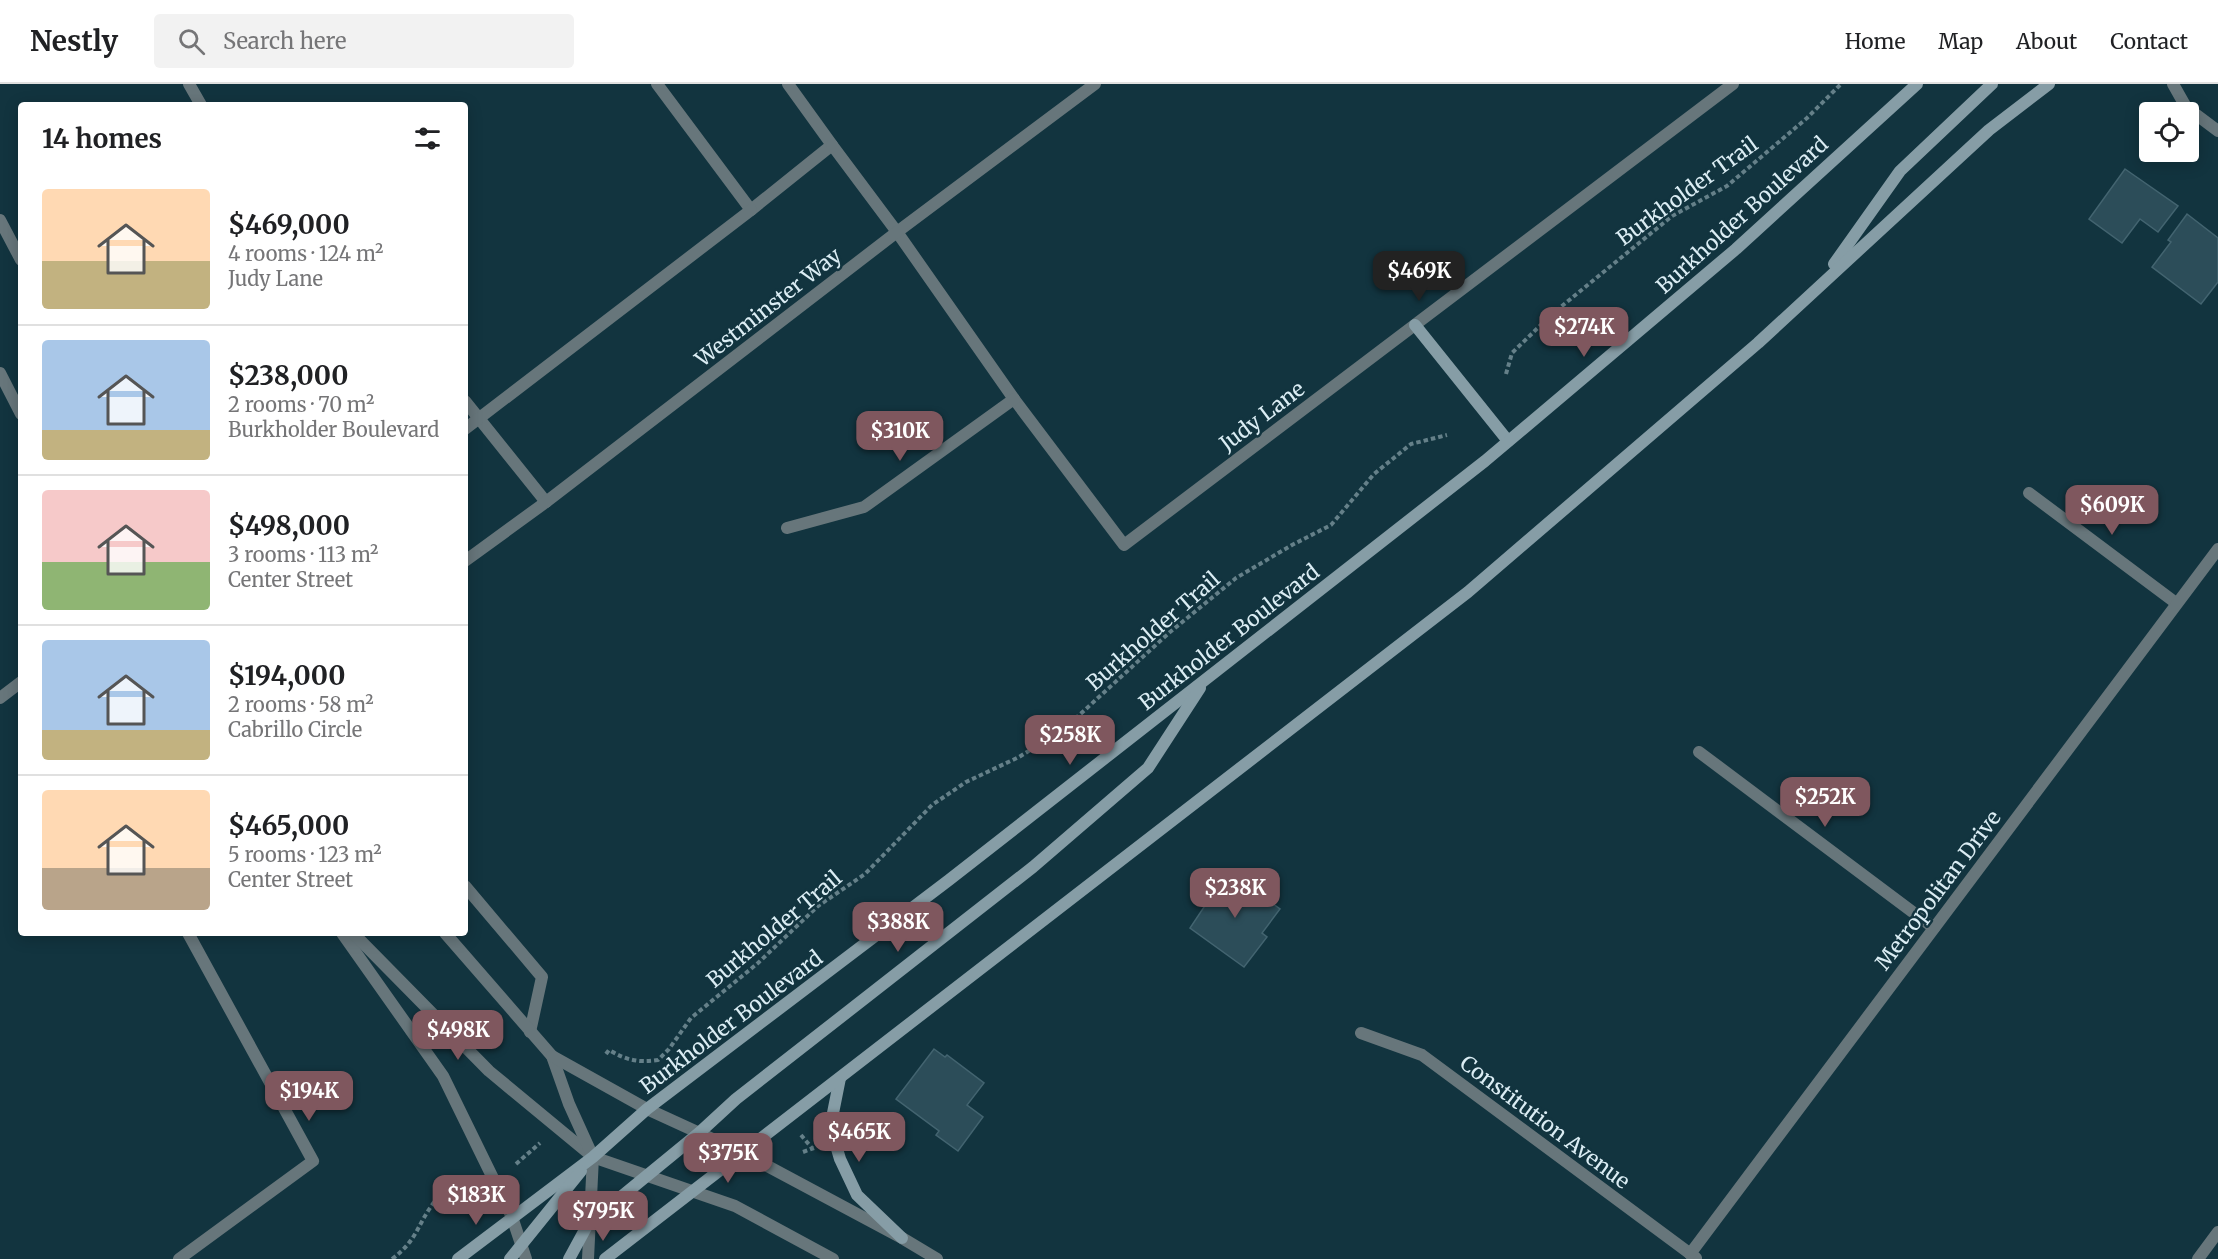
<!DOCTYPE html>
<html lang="en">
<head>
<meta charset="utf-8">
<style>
  body { margin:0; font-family:Merriweather,serif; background:#f2f2f2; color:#202124; height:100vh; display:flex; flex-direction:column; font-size:22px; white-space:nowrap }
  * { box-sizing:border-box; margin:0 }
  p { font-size:20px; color:#757577 }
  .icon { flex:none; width:33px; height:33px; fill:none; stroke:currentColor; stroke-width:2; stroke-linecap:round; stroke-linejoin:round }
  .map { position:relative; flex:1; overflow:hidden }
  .drawer { position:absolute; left:18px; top:18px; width:450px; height:834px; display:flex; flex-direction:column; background:#fff; border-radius:6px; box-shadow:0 3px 15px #0003 }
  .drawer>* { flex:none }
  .controls { position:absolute; left:2139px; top:18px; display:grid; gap:12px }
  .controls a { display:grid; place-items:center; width:60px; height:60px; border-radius:6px; background:#fff; box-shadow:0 3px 15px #0003; font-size:30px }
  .price { position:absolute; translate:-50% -51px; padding:0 14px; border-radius:12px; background:#7f575e; color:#fff; font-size:20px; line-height:39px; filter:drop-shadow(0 2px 3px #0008) }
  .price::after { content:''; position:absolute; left:50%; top:36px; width:18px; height:14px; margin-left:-9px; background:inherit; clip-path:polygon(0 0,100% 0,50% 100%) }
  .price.selected { background:#222; color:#fff }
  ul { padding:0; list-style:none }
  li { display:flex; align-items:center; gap:18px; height:150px; padding:0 24px }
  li+li { border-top:2px solid #e0e0e0 }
  li span { display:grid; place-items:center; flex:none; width:168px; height:120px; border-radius:6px; color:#555 }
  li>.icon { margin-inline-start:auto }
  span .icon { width:72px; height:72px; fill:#fffc; stroke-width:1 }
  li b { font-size:26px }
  h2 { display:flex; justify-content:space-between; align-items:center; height:72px; padding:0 24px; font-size:26px }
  header { display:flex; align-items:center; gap:36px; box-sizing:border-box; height:84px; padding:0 30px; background:#fff; border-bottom:2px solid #e0e0e0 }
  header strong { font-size:28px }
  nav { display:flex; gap:33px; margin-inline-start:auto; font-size:21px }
  .search { width:420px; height:54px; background:#f2f2f2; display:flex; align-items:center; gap:15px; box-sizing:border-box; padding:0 21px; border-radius:6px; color:#757577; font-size:22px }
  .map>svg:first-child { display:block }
  .building { fill:#2c4d59; stroke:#436470; stroke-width:1.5 }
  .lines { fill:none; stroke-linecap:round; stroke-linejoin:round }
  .path { stroke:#658089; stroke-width:4; stroke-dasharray:4.5 3; stroke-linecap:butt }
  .service { stroke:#67767b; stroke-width:12 }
  .minor { stroke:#67767b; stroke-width:12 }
  .tertiary { stroke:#67767b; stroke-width:12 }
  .secondary { stroke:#869da6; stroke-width:12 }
  .labels { text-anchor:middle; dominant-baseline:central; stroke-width:5; stroke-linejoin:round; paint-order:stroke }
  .street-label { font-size:21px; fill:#dbedf4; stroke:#12343f }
</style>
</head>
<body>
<header>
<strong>Nestly</strong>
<div class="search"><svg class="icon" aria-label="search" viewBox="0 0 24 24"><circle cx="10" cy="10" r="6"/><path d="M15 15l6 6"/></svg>Search here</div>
<nav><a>Home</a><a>Map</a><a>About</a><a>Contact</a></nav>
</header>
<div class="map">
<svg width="2218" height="1175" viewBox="0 0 2218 1175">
  <rect width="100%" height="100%" fill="#12343f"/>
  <g class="building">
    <polygon points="2125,85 2178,122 2158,148 2140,135 2122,159 2089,135"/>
    <polygon points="2187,130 2218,154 2218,198 2201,220 2152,183 2171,158 2168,156"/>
    <polygon points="1228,787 1280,825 1262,849 1267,853 1244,883 1190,844"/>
    <polygon points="934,965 945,973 947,971 984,999 967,1021 983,1033 958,1067 936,1051 939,1047 896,1015"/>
  </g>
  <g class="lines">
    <g class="path">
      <polyline points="1506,290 1512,269 1551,231 1672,132 1727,102 1807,34 1841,0"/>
      <path d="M 606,970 L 609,966 C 626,976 638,979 658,976 L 669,965 L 691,934 L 758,879 L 818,822 L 865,790 L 932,721 L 966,698 L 1019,673 L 1064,645 L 1170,548 L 1236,494 L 1292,461 L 1331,441 L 1374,390 L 1411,360 L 1447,351"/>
      <polyline points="801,1051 812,1064"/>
      <polyline points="803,1068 814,1064"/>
      <polyline points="516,1080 540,1059"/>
      <path d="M 392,1175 C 419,1155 417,1139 436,1116 L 467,1115 L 473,1110"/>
    </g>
    <g class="service">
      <polyline points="189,0 201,21"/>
      <polyline points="657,0 751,126 832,61 788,0"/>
      <polyline points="832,61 897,148"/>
      <polyline points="465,317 546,418"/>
      <polyline points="465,345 751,126"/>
      <polyline points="465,802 542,893 530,948"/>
    </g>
    <g class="minor">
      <polyline points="2173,0 2186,23 2218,47"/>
      <polyline points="897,148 1014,315 1124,461 1733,0"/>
      <polyline points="2029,409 2176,519"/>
      <polyline points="787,444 864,423 1014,315"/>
      <polyline points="465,477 546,418 897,148 1095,0"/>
      <polyline points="0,614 21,598"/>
      <polyline points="1699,668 1934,844"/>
      <polyline points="1361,949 1422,971 1696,1174"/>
      <polyline points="1690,1170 2218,465"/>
      <polyline points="179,1175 313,1077 188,849"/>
      <polyline points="2198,1175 2218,1148"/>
    </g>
    <g class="tertiary">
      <polyline points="0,136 21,176"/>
      <polyline points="0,289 21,330"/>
      <polyline points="342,849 443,992 512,1133 526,1175"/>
      <polyline points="353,849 489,987 593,1073 735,1122 833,1175"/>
      <polyline points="445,849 552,972 569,1020 593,1073 588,1175"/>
      <polyline points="552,972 647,1025 743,1069 902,1154 937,1175"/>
    </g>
    <g class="secondary">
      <polyline points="1834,180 1900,87 1992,0"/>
      <polyline points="1415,241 1508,357"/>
      <polyline points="840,994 833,1029 835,1058 840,1075 857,1111 902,1154"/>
      <polyline points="458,1175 593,1073 647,1025 949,796 1485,377 1736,165 1917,0"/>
      <polyline points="510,1175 581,1087"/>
      <polyline points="569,1175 588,1140 699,1049 736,1015 1033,783 1148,684 1200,604"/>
      <polyline points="605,1175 1468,508 1758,259 1989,46 2049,0"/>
    </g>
  </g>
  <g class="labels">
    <g class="street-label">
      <text transform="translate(1687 107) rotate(-36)">Burkholder Trail</text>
      <text transform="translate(1742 131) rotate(-42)">Burkholder Boulevard</text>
      <text transform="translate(768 223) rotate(-38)">Westminster Way</text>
      <text transform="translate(1262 332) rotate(-37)">Judy Lane</text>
      <text transform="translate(1153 547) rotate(-41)">Burkholder Trail</text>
      <text transform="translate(1229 553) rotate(-38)">Burkholder Boulevard</text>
      <text transform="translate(1938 806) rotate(-53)">Metropolitan Drive</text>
      <text transform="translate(774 845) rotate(-40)">Burkholder Trail</text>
      <text transform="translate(731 938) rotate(-37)">Burkholder Boulevard</text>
      <text transform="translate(1545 1038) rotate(37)">Constitution Avenue</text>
    </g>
  </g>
</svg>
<div class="controls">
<a><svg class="icon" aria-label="locate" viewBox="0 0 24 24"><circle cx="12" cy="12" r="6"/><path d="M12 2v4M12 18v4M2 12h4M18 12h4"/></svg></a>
</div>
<b class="price selected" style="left:1419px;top:218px">$469K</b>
<b class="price" style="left:1584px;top:274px">$274K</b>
<b class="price" style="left:900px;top:378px">$310K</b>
<b class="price" style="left:2112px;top:452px">$609K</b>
<b class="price" style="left:1070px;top:682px">$258K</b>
<b class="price" style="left:1825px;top:744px">$252K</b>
<b class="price" style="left:1235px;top:835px">$238K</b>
<b class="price" style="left:898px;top:869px">$388K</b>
<b class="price" style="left:458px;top:977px">$498K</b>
<b class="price" style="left:309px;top:1038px">$194K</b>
<b class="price" style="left:859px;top:1079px">$465K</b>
<b class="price" style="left:728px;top:1100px">$375K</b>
<b class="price" style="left:476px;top:1142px">$183K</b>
<b class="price" style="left:603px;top:1158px">$795K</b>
<section class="drawer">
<h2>14 homes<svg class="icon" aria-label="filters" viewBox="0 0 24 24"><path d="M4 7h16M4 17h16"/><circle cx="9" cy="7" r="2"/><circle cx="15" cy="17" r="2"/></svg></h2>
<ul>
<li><span style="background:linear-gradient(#ffd9b3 60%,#c2b280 0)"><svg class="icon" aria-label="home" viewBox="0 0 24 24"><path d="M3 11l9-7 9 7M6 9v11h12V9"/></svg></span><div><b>$469,000</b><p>4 rooms · 124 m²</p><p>Judy Lane</p></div></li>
<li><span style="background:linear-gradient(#a9c7e8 75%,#c2b280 0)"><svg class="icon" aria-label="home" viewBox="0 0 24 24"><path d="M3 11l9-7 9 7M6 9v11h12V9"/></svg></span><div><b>$238,000</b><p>2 rooms · 70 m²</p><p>Burkholder Boulevard</p></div></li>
<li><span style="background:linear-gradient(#f6c9c9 60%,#8fb573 0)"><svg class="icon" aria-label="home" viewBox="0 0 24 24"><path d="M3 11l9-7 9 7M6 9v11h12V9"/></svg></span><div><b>$498,000</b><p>3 rooms · 113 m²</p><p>Center Street</p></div></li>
<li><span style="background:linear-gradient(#a9c7e8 75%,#c2b280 0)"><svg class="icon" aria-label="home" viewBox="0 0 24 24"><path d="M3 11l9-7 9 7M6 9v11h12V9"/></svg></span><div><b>$194,000</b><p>2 rooms · 58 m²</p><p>Cabrillo Circle</p></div></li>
<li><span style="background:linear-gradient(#ffd9b3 65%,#b9a48a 0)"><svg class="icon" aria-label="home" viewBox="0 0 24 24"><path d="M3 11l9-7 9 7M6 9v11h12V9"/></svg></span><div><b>$465,000</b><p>5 rooms · 123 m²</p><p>Center Street</p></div></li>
</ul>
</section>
</div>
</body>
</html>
